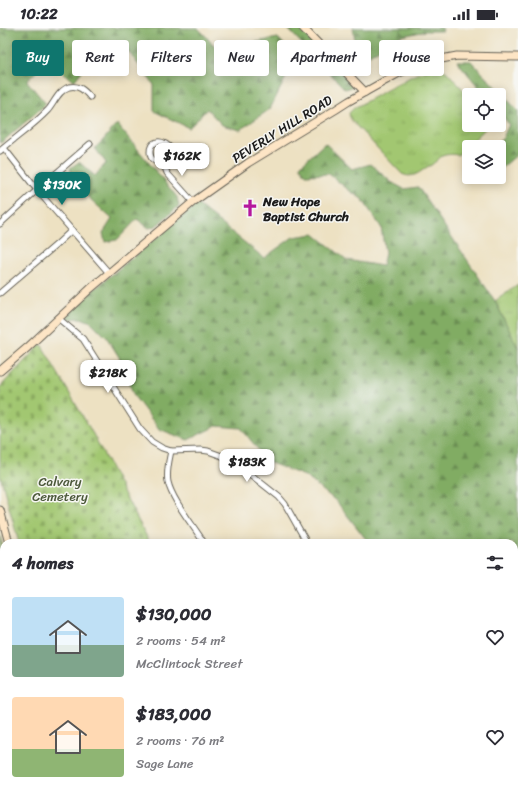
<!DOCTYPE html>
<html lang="en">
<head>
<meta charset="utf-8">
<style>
  body { margin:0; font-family:Sriracha,sans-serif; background:#f2f2f3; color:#2b2b33; height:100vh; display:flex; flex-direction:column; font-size:15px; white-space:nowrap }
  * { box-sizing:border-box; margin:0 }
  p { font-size:13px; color:#7c7c81 }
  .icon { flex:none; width:22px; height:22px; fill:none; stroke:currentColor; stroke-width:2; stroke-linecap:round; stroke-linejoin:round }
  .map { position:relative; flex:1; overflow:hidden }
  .sheet { position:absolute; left:0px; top:511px; width:518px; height:256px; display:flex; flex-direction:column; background:#fff; border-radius:12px 12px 0 0; box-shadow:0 2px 10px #0003 }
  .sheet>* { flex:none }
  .hud { position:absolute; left:12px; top:12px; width:494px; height:36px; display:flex; gap:8px }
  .fabs { position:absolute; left:462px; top:60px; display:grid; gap:8px }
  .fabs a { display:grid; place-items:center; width:44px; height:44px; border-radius:4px; background:#fff; box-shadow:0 2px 10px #0003; font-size:20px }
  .price { position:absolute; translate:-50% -34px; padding:0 9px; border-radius:8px; background:#fff; color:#222; font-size:13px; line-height:26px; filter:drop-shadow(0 1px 2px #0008) }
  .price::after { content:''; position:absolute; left:50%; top:24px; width:12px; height:9px; margin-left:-6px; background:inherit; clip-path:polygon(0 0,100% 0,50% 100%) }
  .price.current { background:#0f766e; color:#fff }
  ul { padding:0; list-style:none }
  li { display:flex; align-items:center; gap:12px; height:100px; padding:0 12px }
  li span { display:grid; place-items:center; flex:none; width:112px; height:80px; border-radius:4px; color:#555 }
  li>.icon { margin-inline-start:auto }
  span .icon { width:48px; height:48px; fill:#fffc; stroke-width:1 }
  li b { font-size:17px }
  h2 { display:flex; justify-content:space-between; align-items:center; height:48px; padding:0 12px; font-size:17px }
  .chip { padding:0 14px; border-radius:4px; background:#fff; box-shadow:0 2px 10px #0003; font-size:14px; line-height:36px }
  .chip.current { background:#0f766e; color:#fff }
  .status { display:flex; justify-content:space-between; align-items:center; height:28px; padding:0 20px; background:#fff; direction:ltr }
  .status svg { height:11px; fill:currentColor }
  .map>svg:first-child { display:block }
  .grass { fill:url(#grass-tufts); stroke:#5f7246 }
  .forest { fill:url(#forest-firs); stroke:#4e6440 }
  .cemetery { fill:url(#cemetery-stones); stroke:#5f7246 }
  .garden { fill:#a2c771; stroke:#5f7246 }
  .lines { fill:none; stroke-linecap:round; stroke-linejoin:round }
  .street-casing { stroke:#656156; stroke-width:7 }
  .secondary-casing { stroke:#656156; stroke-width:9 }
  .street { stroke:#fff; stroke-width:5 }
  .secondary { stroke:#fde5c5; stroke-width:7 }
  .labels { text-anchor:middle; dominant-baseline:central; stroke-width:3; stroke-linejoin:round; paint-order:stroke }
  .street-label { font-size:13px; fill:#1c1c1c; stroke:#f6f6f2 }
  .poi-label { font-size:13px; font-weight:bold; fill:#1c1c1c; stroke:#f6f6f2; text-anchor:start }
  .park-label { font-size:13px; fill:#4b583a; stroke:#f6f6f2 }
</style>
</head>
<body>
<div class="status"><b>10:22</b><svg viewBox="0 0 49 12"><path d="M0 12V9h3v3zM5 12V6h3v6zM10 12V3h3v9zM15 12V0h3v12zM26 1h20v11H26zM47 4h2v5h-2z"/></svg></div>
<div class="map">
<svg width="518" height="767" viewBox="0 0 518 767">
  <defs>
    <pattern id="grass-tufts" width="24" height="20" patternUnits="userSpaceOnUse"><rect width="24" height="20" fill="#a2c771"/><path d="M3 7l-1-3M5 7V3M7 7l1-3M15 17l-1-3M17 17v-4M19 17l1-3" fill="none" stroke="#8baa61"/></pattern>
    <pattern id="forest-firs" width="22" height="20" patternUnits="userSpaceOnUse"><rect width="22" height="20" fill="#81ac63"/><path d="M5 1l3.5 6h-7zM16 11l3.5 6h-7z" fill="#698b51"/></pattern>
    <pattern id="cemetery-stones" width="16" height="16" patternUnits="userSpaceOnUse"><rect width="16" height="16" fill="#a2c771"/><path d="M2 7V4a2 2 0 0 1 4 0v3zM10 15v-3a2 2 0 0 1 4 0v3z" fill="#8baa61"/></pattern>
  </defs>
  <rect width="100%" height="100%" fill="#f6f6f2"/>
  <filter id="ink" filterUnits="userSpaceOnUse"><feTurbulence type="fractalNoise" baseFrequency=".025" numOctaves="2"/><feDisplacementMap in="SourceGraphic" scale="8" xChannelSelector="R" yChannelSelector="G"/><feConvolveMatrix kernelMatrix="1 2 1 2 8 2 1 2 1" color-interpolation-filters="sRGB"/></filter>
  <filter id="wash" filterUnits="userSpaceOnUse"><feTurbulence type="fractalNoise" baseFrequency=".012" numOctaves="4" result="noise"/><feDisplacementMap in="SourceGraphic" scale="16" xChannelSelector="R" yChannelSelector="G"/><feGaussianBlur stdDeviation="0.9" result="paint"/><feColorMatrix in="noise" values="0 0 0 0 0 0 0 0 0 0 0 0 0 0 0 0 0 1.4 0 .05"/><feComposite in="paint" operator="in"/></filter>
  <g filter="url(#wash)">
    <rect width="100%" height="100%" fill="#ede1c2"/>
    <g class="grass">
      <path d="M 435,40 L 442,41 L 447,44 L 469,68 L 469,97 L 487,97 L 485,101 L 458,127 C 453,126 447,126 442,128 C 439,130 438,132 435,134 C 433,136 430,138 427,139 C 419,145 412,151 402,146 L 351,92 L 350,89 L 349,85 L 354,80 L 412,48 Z"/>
      <polygon points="518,257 518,320 495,273"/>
      <polygon points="0,508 4,523 4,556 0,557"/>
      <polygon points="117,763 461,763 465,767 131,767"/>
    </g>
    <g class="forest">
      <polygon points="0,0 198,0 228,32 246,16 278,10 296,29 270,81 240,102 222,97 207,81 189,100 154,83 154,57 128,23 103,17 74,53 48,32 27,53 46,76 1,115 0,114"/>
      <polygon points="287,0 299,0 352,54 352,59 345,61"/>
      <polygon points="353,0 442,0 443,3 426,3 398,9 363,31 356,18"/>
      <polygon points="457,33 471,33 518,83 518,126 499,142 499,119 493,119 503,110 509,96 499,84 499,67 485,67"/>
      <polygon points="117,96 177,169 179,178 156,198 149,200 137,191 117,212 105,214 103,205 112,191 75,157 70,140 79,134 95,148 106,135 95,120 104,111"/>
      <polygon points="325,115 352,141 371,136 391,154 404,161 418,159 495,273 518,320 518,767 356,767 366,763 514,763 514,515 369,515 336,473 305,448 268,434 241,400 216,398 188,412 159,401 134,368 119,329 107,310 91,294 81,290 69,291 66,289 91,264 197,176 264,230 293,209 314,206 347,232 382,238 385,225 381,199 362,171 350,163 329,146 306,147 300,138"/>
      <polygon points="0,740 4,741 4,763 66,763 78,767 0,767"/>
      <polygon points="200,763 283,763 284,767 189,767"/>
    </g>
    <polygon class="cemetery" points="41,316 93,406 150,515 19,515 0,447 0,359"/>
    <polygon class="garden" points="4,688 4,724 0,721 0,704"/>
  </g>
  <g filter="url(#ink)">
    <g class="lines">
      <g class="street-casing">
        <g id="street">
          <polyline points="4,120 37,162 109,245"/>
          <path d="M 0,123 C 16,109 34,97 48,82 C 54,75 59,62 69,59 C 79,57 84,62 90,69"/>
          <path d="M 163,134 C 187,121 150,102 150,124 C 150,132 156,135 163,134 L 167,145 L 193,174"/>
          <polyline points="0,196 37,162 90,116"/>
          <polyline points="0,265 56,217 72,202"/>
          <polyline points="58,290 83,311 140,401 152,414 162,420 171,423 201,422 208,423 222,428 232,434 255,450 279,469 285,476 307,515"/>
          <path d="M 171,423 C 169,433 166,444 168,454 C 172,472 194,498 204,515"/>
        </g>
      </g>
      <g class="secondary-casing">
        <g id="secondary">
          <polyline points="303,0 365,64"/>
          <polyline points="0,343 28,319 90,261 193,174 248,135 335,82 349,73 399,45 418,37 431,33 457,28 518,29"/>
          <polyline points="0,482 9,515"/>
          <polyline points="0,564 4,564"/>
          <polyline points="103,763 105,767"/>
          <polyline points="109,763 110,767"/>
        </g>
      </g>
      <use href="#street" class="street"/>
      <use href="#secondary" class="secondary"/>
    </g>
  </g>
  <defs>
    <g id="church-bare" transform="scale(1.38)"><path d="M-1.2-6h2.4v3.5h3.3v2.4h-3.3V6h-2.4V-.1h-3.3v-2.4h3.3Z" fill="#b5179e" stroke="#f6f6f2" stroke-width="2.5" paint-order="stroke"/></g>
  </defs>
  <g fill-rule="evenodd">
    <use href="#church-bare" x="250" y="180"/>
  </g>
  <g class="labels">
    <g class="street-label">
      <text transform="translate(282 101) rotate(-32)">PEVERLY HILL ROAD</text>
    </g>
    <g class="poi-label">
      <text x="263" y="173">New Hope<tspan x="263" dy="15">Baptist Church</tspan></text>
    </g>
    <g class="park-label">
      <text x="60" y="453">Calvary<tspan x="60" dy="15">Cemetery</tspan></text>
    </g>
  </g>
</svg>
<div class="fabs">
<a><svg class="icon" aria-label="locate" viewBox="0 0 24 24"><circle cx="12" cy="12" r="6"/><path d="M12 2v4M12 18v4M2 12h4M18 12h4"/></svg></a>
<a><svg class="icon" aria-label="layers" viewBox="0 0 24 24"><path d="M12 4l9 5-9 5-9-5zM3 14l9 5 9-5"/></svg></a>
</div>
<b class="price" style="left:182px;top:149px">$162K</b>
<b class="price current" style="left:62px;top:178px">$130K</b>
<b class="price" style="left:108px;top:366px">$218K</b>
<b class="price" style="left:247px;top:455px">$183K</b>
<div class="hud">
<a class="chip current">Buy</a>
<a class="chip">Rent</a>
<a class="chip">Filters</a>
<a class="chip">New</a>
<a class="chip">Apartment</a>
<a class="chip">House</a>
</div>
<section class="sheet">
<h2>4 homes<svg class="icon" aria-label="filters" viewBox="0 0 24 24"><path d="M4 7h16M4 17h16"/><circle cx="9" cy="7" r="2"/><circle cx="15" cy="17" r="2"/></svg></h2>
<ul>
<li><span style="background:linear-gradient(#bfe0f5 60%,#7fa58c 0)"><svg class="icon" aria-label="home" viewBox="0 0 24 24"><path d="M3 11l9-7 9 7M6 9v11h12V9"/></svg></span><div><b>$130,000</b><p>2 rooms · 54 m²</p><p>McClintock Street</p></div><svg class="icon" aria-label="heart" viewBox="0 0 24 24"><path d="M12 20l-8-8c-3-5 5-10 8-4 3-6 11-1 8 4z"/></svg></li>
<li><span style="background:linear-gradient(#ffd9b3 65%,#8fb573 0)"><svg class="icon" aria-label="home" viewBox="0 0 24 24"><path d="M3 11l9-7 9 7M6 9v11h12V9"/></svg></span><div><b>$183,000</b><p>2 rooms · 76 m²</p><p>Sage Lane</p></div><svg class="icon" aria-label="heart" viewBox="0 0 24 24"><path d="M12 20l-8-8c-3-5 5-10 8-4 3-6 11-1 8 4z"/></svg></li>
</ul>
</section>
</div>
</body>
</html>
